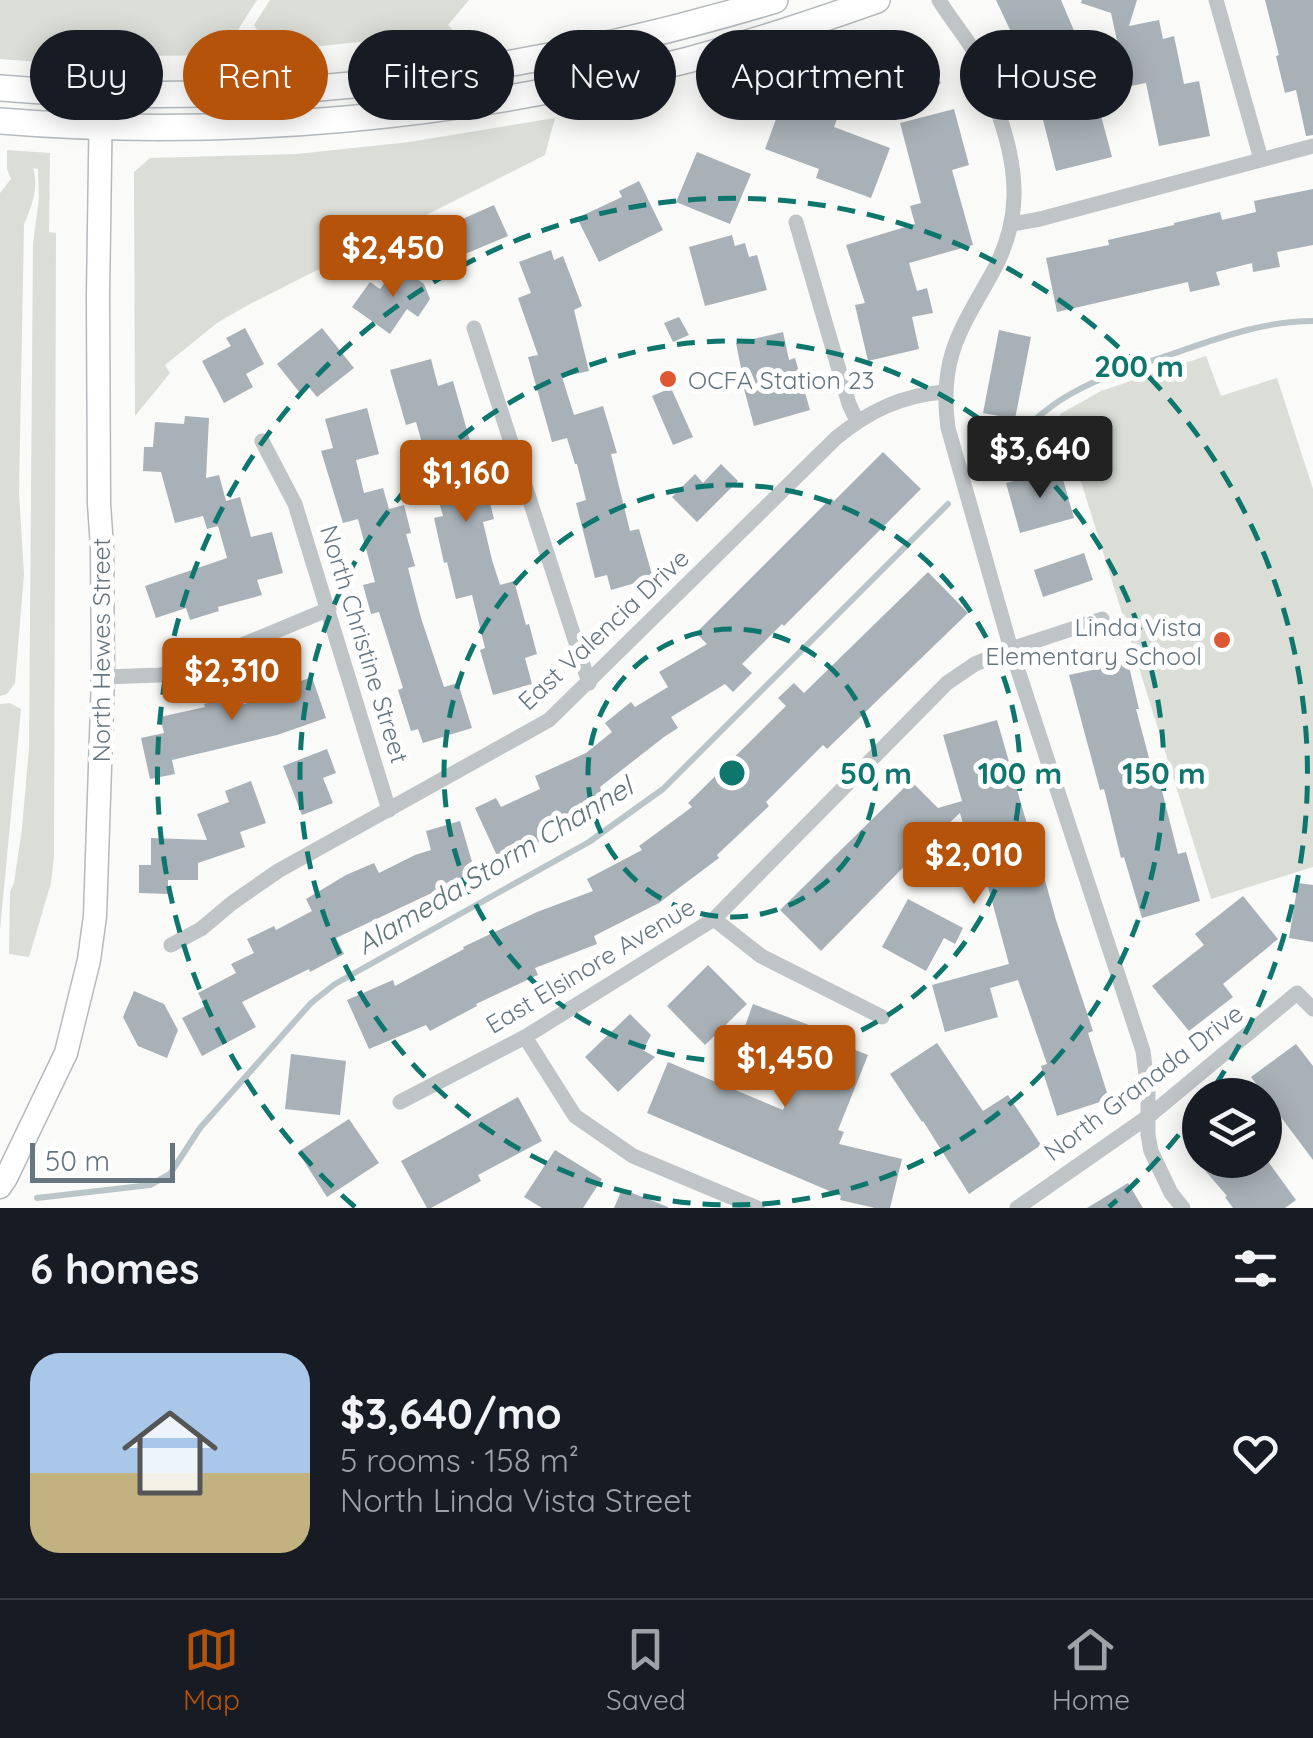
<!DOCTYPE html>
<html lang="en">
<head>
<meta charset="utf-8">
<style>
  body { margin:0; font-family:Quicksand,sans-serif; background:#20242c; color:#f1f3f6; height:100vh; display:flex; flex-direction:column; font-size:38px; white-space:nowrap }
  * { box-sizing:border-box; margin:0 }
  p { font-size:32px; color:#9ea1a6 }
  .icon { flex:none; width:55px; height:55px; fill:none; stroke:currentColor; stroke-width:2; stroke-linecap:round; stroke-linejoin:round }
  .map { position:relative; height:1208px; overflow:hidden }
  .panel { display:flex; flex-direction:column; background:#171b24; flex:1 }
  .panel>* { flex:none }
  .top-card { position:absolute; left:30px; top:30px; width:1255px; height:90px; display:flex; gap:20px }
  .fabs { position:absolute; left:1182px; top:1078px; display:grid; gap:20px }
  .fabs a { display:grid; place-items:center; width:100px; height:100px; border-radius:50%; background:#171b24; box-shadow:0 5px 25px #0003; font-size:50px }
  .scale { position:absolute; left:30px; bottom:25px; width:145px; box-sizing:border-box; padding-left:10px; border:5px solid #667681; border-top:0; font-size:28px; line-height:35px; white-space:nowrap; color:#667681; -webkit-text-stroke:8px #fff; paint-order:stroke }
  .price { position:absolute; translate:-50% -85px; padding:0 22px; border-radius:10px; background:#b45309; color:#fff; font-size:32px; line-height:65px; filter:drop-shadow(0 2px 5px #0008) }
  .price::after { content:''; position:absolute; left:50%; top:60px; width:30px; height:22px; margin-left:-15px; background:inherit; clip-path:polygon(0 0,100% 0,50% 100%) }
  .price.current { background:#222; color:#fff }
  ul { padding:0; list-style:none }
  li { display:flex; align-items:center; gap:30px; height:250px; padding:0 30px }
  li+li { border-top:2px solid #363941 }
  li span { display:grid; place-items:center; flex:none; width:280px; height:200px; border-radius:30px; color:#555 }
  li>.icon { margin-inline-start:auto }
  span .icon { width:120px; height:120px; fill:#fffc; stroke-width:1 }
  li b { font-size:42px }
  h2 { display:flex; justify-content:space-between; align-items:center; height:120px; padding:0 30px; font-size:42px }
  .chip { padding:0 35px; border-radius:45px; background:#171b24; box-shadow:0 5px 25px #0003; font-size:35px; line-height:90px }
  .chip.current { background:#b45309; color:#fff }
  .tabs { display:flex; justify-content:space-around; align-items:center; height:140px; border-top:2px solid #363941; background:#171b24; font-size:28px; color:#9ea1a6 }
  .tabs a { display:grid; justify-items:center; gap:5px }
  .tabs .current { color:#b45309 }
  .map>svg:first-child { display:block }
  .green { fill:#daded7 }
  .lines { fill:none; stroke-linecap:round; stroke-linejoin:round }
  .stream { stroke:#b9c5c9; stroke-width:6 }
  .building { fill:#a8b1b7 }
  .secondary-casing { stroke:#b4babe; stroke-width:25 }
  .primary-casing { stroke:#b5babe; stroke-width:28 }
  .street { stroke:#bfc4c7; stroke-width:15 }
  .secondary { stroke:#fff; stroke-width:22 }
  .primary { stroke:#fff; stroke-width:25 }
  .ring { fill:none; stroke:#0f766e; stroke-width:5; stroke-dasharray:18 12 }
  .poi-dot { fill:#dd5934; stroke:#fff; stroke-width:4 }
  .labels { text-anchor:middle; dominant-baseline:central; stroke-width:10; stroke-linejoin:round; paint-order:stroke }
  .poi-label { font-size:25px; fill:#667681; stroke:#fff; text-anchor:start }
  .street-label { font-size:25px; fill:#667681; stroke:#fff }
  .water-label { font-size:28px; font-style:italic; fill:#60747b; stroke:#fff }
  .centre { fill:#0f766e; stroke:#fff; stroke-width:5 }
  .ring-label { font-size:30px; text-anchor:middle; font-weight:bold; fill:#0f766e; stroke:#fff; stroke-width:10; stroke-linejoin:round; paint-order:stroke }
</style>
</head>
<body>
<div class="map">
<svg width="1313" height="1208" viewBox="0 0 1313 1208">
  <rect width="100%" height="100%" fill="#fafaf8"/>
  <g class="green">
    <polygon points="0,0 257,0 222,55 145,56 54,51 52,63 0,59"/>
    <polygon points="270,0 469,0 448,25 455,32 253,53 257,30 254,25"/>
    <polygon points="555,118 545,155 248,305 217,323 165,365 170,373 135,416 134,172 150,158 297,154 409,142"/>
    <path d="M 7,150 L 50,153 L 49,232 L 56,233 L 54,856 L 51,883 L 29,957 L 9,954 L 10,892 L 14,883 L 22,828 L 29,748 L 33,244 L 39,198 L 38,169 L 33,168 C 39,188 32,205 24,224 L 19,493 L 24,574 L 15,683 L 7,694 L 0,696 L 0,193 L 11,179 L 7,169 Z"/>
    <polygon points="1206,356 1221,396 1277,378 1313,489 1313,867 1211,899 1060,414 1101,391"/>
    <polygon points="10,703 21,709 0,930 0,704"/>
  </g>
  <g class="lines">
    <g class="stream">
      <path d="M 979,472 C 1005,447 1030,421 1059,401 C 1094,378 1133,367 1172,354 C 1219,338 1263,321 1313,321"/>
      <polyline points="37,1198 150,1185 170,1174 200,1128 311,1003 335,984 589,842 663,789 948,504"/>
    </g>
  </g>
  <g class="building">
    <polygon points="996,0 1061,0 1083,52 1085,52 1088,59 1091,51 1118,45 1111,13 1081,3 1082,0 1137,0 1129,26 1159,20 1163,39 1174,36 1184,84 1199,81 1210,136 1159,146 1146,83 1095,93 1112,157 1056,171 1041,112 1036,113 1023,47 1019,49"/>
    <polygon points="1265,0 1313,0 1313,135 1306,136 1296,90 1285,93 1276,56 1279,55"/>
    <polygon points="912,43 941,83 895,116 866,76"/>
    <polygon points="785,95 839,114 834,127 890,148 871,198 816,178 819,169 765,149"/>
    <polygon points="954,109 969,165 952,170 973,245 909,263 917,291 927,288 933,313 912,317 919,349 868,361 855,305 865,303 846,245 915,224 910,206 921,203 900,123"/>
    <polygon points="697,152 751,174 730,224 676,202"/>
    <polygon points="639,181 663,230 599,262 577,218 622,197 619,191"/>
    <polygon points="1313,189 1313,245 1277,252 1280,267 1253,272 1252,263 1216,272 1220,285 1190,292 1188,282 1057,312 1046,258 1109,245 1108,240 1174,225 1174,223 1220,212 1222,220 1256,212 1254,201"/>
    <polygon points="494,205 508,236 446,262 433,232"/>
    <polygon points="732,235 735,246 745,243 749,257 757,255 767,290 705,306 689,247"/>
    <polygon points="551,250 554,260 563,256 582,306 574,310 589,371 562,377 574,415 603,406 617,453 611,454 630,531 639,529 653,578 611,590 607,575 595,578 576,503 586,500 577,464 575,464 567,438 552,442 528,357 538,355 518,298 531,293 519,262"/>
    <polygon points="398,265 424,284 430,299 418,317 407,309 390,334 352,307 370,282 380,289"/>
    <polygon points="679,317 689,335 673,342 664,323"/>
    <polygon points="245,328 264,364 246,374 253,387 224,403 202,361 231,346 226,338"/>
    <polygon points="322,328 354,368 317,397 308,386 300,393 277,364"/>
    <polygon points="999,330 1031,337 1015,419 983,413"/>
    <polygon points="783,332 789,360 795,358 810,410 754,426 740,374 742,373 736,343"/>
    <polygon points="431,359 438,386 453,381 474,455 462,459 473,495 487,491 494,519 483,522 492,560 500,585 514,581 526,625 529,624 537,654 525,658 532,684 493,695 480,650 485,648 472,595 456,599 447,562 444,563 434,518 443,516 416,422 406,425 390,370"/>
    <polygon points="671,388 693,437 673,445 652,396"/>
    <polygon points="367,408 379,454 356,460 364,493 383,488 389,509 404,505 411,533 406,534 415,566 408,568 421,618 444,687 458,683 472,728 423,743 418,729 411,731 398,690 403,688 379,612 371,614 363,585 375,582 358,519 343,523 321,451 333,448 325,419"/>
    <polygon points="185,416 209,418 206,478 219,475 226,501 240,497 251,537 272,532 283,573 257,580 262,595 218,607 219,611 190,620 186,608 156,618 145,586 227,558 218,526 207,529 203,516 175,523 161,472 143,471 144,447 153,447 155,422 184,424"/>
    <polygon points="883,452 921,489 784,626 782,624 742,664 752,673 733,692 725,684 671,717 678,728 664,737 600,787 604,798 544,825 550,837 499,860 475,808 496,798 501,807 540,789 535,776 586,753 612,732 605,723 631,702 635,707 668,687 659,672 707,644 696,633 831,498 834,501"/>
    <polygon points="721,464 738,481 697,522 672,497 695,474 703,483"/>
    <polygon points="1060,469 1074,518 1020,533 1006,483"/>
    <polygon points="1084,553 1093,580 1043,597 1034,570"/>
    <polygon points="928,572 968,613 827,749 823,745 766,802 769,806 717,855 719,858 659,903 594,936 597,944 535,968 538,975 476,1004 477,1006 430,1031 426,1025 369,1049 347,1000 393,980 395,986 464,949 463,947 537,912 593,891 587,879 642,850 639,846 692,807 688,803 786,706 778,698 794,683 804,693"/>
    <polygon points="1128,662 1139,709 1136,709 1157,788 1161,787 1178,854 1186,852 1200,901 1142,918 1124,857 1121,858 1104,789 1100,790 1069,675"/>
    <polygon points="283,674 287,686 312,677 326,718 277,735 172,760 175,774 150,779 141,738 164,733 160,717 205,707 204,704 228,697 231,708 264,698 259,682"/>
    <polygon points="997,720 1033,845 1035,844 1056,920 1093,1031 1088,1033 1109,1099 1057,1116 1041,1066 1047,1064 1018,980 990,988 998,1017 945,1032 932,985 1009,964 977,846 970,848 960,813 948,824 947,823 821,951 780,910 911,781 938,808 962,801 943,735"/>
    <polygon points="327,749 336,773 323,778 333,803 302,815 283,766"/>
    <polygon points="251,781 266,823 240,832 245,847 198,863 198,880 168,880 168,894 139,893 139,865 151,865 151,838 207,840 197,814 229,802 225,791"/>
    <polygon points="460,821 477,879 436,891 336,938 344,954 310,972 309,969 242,1002 256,1027 202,1056 182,1018 205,1006 198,993 236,973 231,964 254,953 247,939 274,926 276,930 312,911 306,899 346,875 374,863 379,873 415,855 431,850 426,831"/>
    <polygon points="1298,883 1313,885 1313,942 1289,938"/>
    <polygon points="1243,896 1278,939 1223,984 1233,997 1189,1031 1152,986 1204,945 1195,934"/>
    <polygon points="908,899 963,928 955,944 944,938 926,971 882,947"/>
    <polygon points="708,965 747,1004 705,1045 667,1006"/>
    <polygon points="134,991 164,1004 178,1030 167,1058 138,1046 123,1017"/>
    <polygon points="753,1004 809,1025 807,1031 868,1055 838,1130 844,1132 839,1144 902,1159 890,1208 875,1208 840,1200 841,1196 647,1113 668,1062 783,1110 794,1081 733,1059"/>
    <polygon points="630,1014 651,1035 643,1050 655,1057 618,1092 585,1057"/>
    <polygon points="937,1043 983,1111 1008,1095 1041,1145 969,1194 923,1121 922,1122 890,1074"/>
    <polygon points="1296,1044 1313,1066 1313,1160 1251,1077"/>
    <polygon points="291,1054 346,1061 340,1115 285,1109"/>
    <polygon points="518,1097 542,1141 478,1175 481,1181 431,1208 427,1208 401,1161"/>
    <polygon points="349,1119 379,1163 327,1197 298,1152"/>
    <polygon points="555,1150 602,1179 583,1208 542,1208 524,1197"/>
    <polygon points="1196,1160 1267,1160 1296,1200 1285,1208 1233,1208 1225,1197 1227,1196"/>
    <polygon points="1128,1183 1143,1208 1087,1208"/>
    <polygon points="622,1189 668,1207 668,1208 614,1208"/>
  </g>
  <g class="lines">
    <g class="secondary-casing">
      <polyline id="secondary" points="0,1187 6,1178 66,1053 89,960 95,916 103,677 102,547 99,504 98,296 101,94"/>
    </g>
    <g class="primary-casing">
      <g id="primary">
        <path d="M 0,88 C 260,110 525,76 775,0"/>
        <path d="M 0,121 C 229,140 465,117 688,60 C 752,43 815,22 877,0"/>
      </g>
    </g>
    <g class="street">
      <path d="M 939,0 C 952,22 970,41 981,64 C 989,80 994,98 999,115 C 1019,173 1022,222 990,277 C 958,333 939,362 948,428 L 1011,649 L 1143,1051 L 1148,1091 L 1148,1135 L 1151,1151 L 1171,1193 L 1183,1208"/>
      <polyline points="1216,0 1261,159"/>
      <polyline points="796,222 849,404 857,421"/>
      <polyline points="1012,224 1040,219 1313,146"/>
      <polyline points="474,328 589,683"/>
      <polyline points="262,441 295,504 389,810"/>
      <polyline points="103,677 160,675 184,669 329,609"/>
      <polyline points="714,919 761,956 882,1017"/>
      <path d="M 171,945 L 201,929 L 232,903 L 278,871 L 549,720 L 836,438 C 869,411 902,395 945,392"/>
      <polyline points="525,1037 575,1116 633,1156 757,1208"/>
      <polyline points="400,1102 525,1037 714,919 947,683 975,664 1011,649 1102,619"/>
      <polyline points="1017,1208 1149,1116 1297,993 1313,1009"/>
    </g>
    <use href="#secondary" class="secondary"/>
    <use href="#primary" class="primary"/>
  </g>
  <g class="ring">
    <circle cx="732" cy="773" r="144"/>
    <circle cx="732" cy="773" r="288"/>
    <circle cx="732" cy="773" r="432"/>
    <path d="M1197 1111A575 575 0 0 1 1109 1207M355 1207A575 575 0 1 1 1209 1095"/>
  </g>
  <g class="poi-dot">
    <circle cx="668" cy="379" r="10"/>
    <circle cx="1222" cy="640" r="10"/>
  </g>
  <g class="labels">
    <g class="poi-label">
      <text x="688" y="379">OCFA Station 23</text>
      <text x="1202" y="626" text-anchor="end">Linda Vista<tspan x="1202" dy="29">Elementary School</tspan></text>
    </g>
    <g class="street-label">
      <text transform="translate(603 629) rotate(-43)">East Valencia Drive</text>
      <text transform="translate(365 644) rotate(73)">North Christine Street</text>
      <text transform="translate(100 650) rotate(-90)">North Hewes Street</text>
      <text transform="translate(590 965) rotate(-31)">East Elsinore Avenue</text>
      <text transform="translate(1143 1082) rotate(-37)">North Granada Drive</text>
    </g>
    <g class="water-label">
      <text transform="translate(494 865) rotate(-31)">Alameda Storm Channel</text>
    </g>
  </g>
  <circle cx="732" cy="773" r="15" class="centre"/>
  <g class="ring-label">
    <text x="1139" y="377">200 m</text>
    <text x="876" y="784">50 m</text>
    <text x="1020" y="784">100 m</text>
    <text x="1164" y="784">150 m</text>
  </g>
</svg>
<div class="fabs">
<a><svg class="icon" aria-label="layers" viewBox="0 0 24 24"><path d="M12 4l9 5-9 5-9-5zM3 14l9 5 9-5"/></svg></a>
</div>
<div class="scale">50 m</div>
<b class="price" style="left:393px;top:300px">$2,450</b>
<b class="price current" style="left:1040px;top:501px">$3,640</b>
<b class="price" style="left:466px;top:525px">$1,160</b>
<b class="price" style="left:232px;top:723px">$2,310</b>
<b class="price" style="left:974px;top:907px">$2,010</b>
<b class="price" style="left:785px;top:1110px">$1,450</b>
<div class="top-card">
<a class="chip">Buy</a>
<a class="chip current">Rent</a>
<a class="chip">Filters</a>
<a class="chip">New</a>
<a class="chip">Apartment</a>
<a class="chip">House</a>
</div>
</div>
<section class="panel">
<h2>6 homes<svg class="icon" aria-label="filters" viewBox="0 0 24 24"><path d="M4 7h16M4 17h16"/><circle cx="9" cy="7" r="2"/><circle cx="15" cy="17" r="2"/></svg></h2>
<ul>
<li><span style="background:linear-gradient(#a9c7e8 60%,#c2b280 0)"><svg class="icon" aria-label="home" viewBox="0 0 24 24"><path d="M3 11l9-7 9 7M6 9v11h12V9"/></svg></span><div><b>$3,640/mo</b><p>5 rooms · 158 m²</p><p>North Linda Vista Street</p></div><svg class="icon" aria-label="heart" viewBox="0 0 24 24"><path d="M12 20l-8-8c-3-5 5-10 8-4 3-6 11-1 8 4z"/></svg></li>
</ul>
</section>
<nav class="tabs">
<a class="current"><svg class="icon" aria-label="map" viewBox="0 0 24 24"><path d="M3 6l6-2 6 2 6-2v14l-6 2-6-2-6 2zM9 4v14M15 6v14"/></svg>Map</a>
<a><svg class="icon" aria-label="saved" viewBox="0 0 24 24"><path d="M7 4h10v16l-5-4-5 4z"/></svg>Saved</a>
<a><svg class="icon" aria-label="home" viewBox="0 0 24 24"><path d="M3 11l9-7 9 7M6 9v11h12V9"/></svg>Home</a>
</nav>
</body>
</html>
